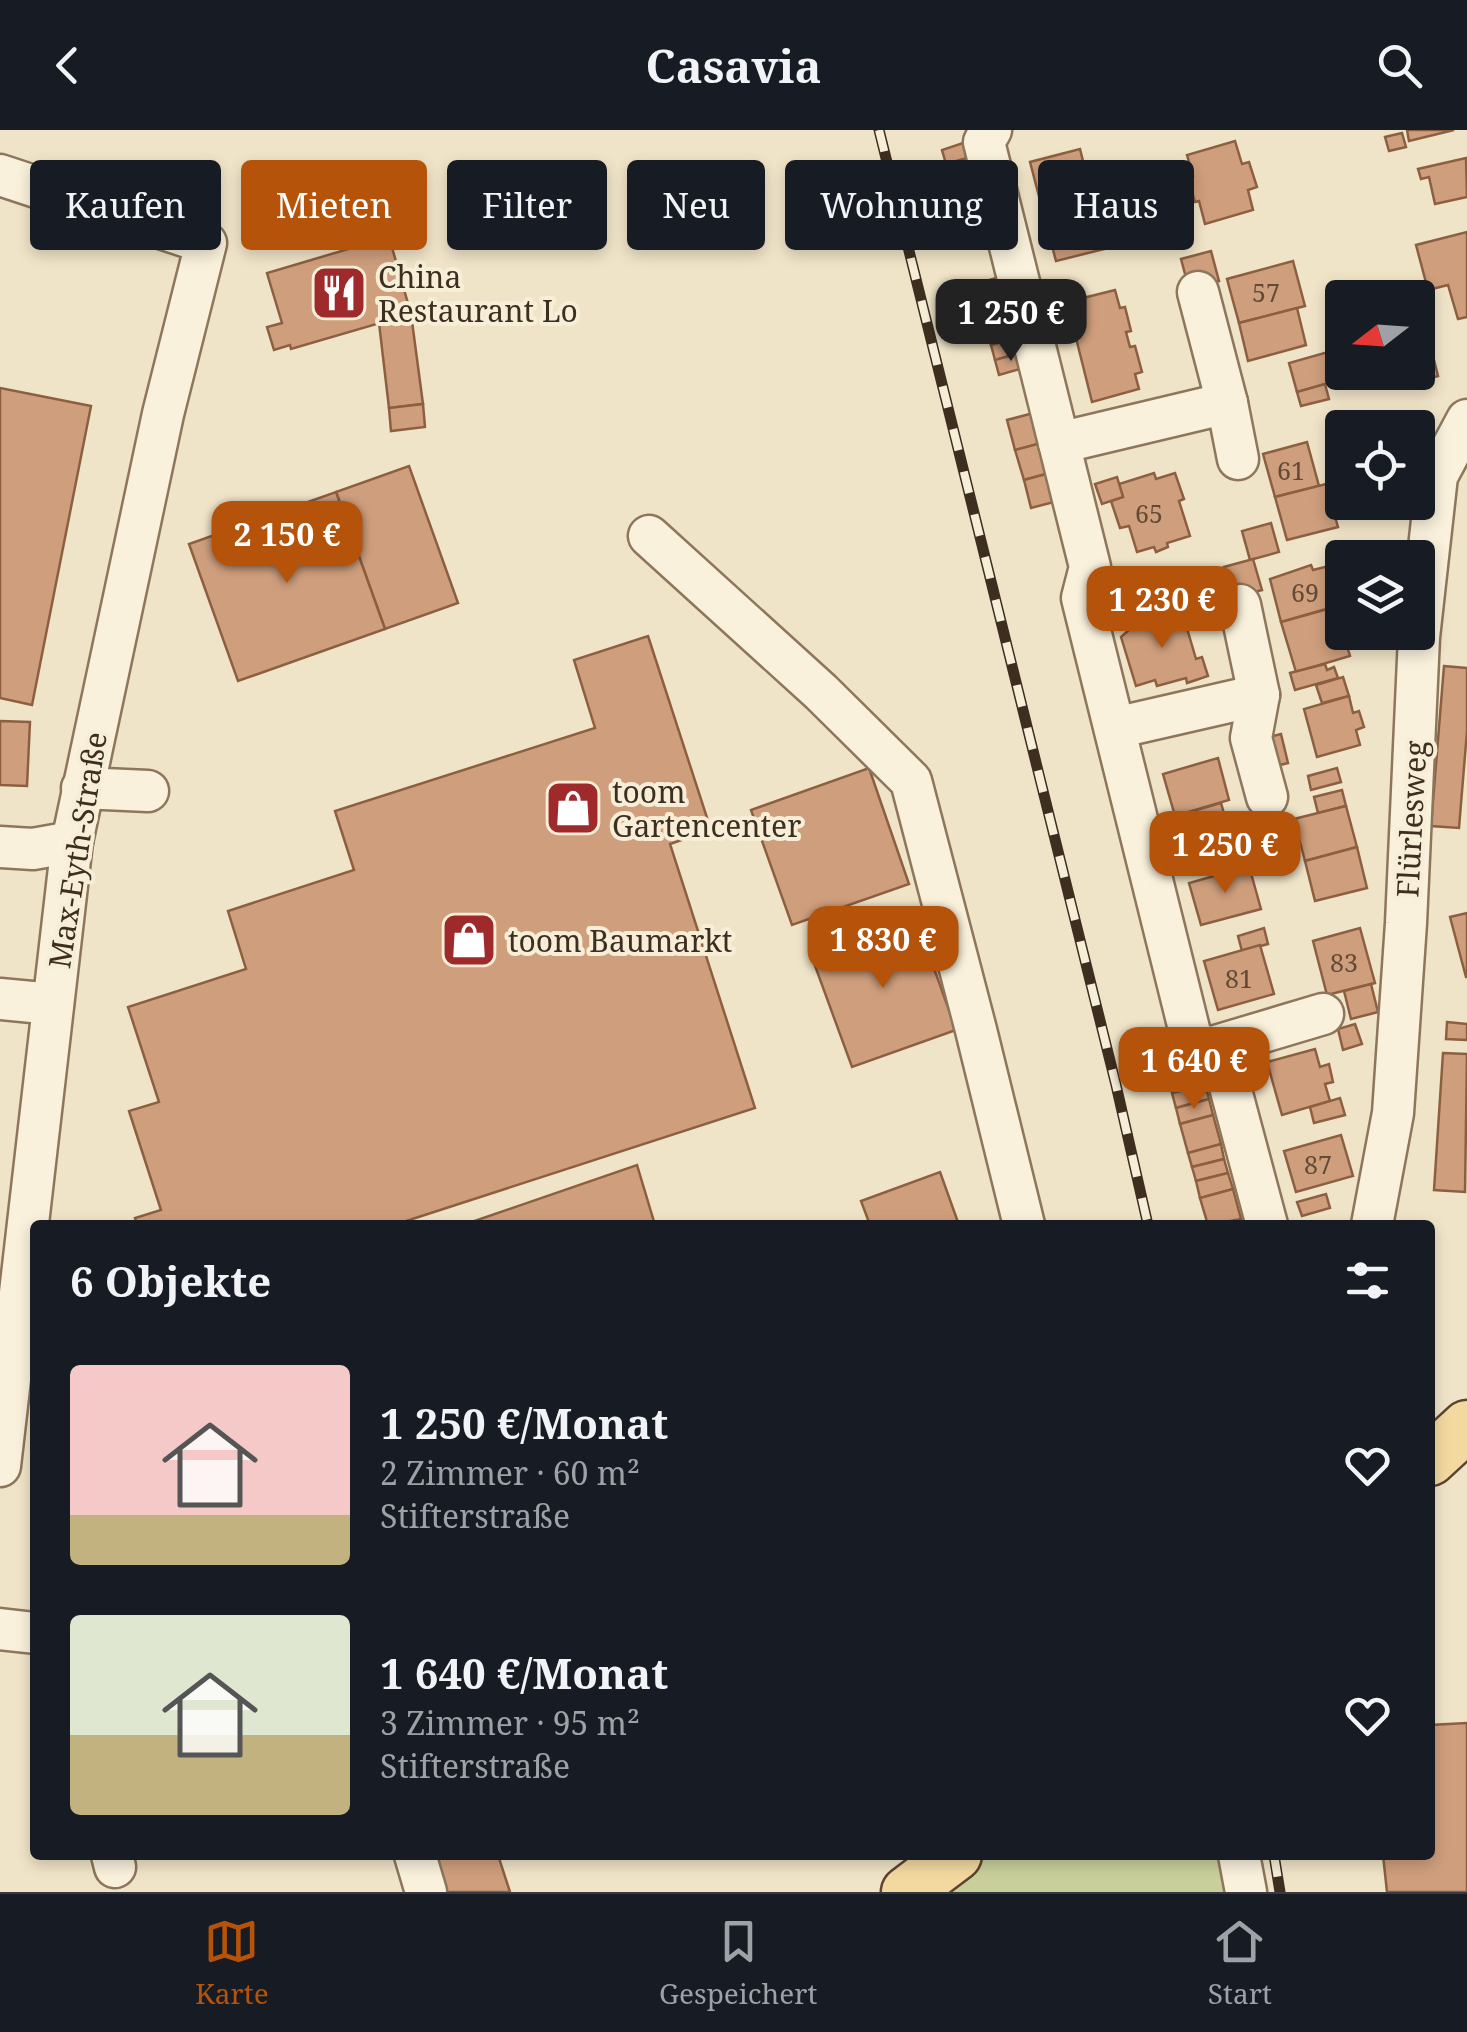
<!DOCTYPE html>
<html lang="de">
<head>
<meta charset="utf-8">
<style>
  body { margin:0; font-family:"Noto Serif",serif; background:#20242c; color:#f1f3f6; height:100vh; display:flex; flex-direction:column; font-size:38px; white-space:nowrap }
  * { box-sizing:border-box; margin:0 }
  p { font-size:32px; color:#9ea1a6 }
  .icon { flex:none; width:55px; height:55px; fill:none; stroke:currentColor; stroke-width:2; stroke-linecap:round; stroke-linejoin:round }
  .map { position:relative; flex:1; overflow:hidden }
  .details { position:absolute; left:30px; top:1090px; width:1405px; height:640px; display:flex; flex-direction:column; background:#171b24; border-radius:10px; box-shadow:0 5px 15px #0003 }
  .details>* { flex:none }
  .top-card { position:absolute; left:30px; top:30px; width:1408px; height:90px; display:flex; gap:20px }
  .needle { width:65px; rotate:253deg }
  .buttons { position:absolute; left:1325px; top:150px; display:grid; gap:20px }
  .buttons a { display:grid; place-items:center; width:110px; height:110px; border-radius:10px; background:#171b24; box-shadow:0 5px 15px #0003; font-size:50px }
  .price { position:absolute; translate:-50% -85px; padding:0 22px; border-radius:20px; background:#b45309; color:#fff; font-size:32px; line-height:65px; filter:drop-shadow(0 2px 5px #0008) }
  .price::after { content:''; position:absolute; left:50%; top:60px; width:30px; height:22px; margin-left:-15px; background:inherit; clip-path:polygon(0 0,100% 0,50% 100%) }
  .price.selected { background:#222; color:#fff }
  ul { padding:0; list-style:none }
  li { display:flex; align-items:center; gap:30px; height:250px; padding:0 40px }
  li span { display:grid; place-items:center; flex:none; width:280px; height:200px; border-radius:10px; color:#555 }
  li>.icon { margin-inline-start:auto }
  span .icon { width:120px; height:120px; fill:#fffc; stroke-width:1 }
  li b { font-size:42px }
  h2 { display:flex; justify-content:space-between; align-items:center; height:120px; padding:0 40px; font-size:42px }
  .tag { padding:0 35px; border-radius:10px; background:#171b24; box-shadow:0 5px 15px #0003; font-size:35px; line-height:90px }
  .tag.selected { background:#b45309; color:#fff }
  header { display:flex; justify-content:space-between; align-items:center; height:130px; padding:0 40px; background:#171b24; font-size:45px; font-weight:700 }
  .menu { display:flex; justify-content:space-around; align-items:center; height:140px; border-top:2px solid #363941; background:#171b24; font-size:28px; color:#9ea1a6 }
  .menu a { display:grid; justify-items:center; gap:5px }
  .menu .selected { color:#b45309 }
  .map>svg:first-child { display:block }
  .green { fill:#c9cf9b }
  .building { fill:#cf9f7d; stroke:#8d5f41; stroke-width:2.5 }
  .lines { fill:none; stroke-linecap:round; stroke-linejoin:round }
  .minor-casing { stroke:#8d765c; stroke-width:45 }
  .major-casing { stroke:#5b4430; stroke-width:55 }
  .minor { stroke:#faf1dc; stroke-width:40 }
  .major { stroke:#f3d9a0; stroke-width:50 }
  .rail-casing { stroke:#3d2e20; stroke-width:11 }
  .rail { stroke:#f7eed8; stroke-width:8; stroke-dasharray:22; stroke-linecap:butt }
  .labels { text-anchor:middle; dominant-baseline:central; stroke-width:8; stroke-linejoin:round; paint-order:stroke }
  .number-label { font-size:25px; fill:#624a37 }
  .poi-label { font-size:30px; fill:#3d2e20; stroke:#f7eed8; text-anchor:start }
  .street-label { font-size:30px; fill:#3d2e20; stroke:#f7eed8 }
</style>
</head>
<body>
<header><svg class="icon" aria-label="back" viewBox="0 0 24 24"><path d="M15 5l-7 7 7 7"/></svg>Casavia<svg class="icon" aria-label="search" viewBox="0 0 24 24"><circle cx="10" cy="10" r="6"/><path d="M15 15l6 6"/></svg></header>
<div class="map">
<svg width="1467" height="1762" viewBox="0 0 1467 1762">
  <rect width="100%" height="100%" fill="#f0e4c8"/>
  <polygon class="green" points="956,1725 1239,1725 1246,1762 907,1762"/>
  <g class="building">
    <polygon points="1407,0 1454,0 1409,11"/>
    <polygon points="1402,3 1406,17 1389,21 1385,7"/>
    <polygon points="1235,11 1242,34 1249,32 1257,57 1248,60 1253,80 1205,94 1199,71 1195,72 1188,48 1193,46 1187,25"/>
    <polygon points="966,12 971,27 946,34 942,20"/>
    <polygon points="1080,19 1084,35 1089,34 1096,61 1091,62 1094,76 1100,74 1106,99 1100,100 1104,119 1056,131 1030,32"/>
    <polygon points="971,27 975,42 951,49 946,34"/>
    <polygon points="1466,28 1467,67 1435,74 1429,47 1421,49 1418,39"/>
    <polygon points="975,42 980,58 956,65 951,49"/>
    <polygon points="980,58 985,72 960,80 956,65"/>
    <polygon points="985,72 989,87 964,95 960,80"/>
    <polygon points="989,87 994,103 969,110 964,95"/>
    <polygon points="1467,102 1467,187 1458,189 1448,155 1428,160 1416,115"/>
    <polygon points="389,107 411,184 291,219 290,215 274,220 267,197 282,193 267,143"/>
    <polygon points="1211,121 1219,151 1189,159 1181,129"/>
    <polygon points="1293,131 1305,176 1239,193 1227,149"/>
    <polygon points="1003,146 1007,162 979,169 975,154"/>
    <polygon points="1115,160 1120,178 1125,177 1131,201 1126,202 1130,217 1135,216 1142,242 1135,244 1139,259 1092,272 1067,172"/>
    <polygon points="1007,162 1011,177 983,185 979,169"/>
    <polygon points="1011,177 1015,191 987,199 983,185"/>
    <polygon points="1297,178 1306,215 1248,231 1239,193"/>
    <polygon points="411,184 423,274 389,278 379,193"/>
    <polygon points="1015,191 1019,207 991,215 987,199"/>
    <polygon points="1428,206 1438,246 1394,257 1391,242 1418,242 1418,208"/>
    <polygon points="1019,207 1023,222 995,230 991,215"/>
    <polygon points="1023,222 1027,237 999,245 995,230"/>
    <polygon points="1328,222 1336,251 1297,262 1289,233"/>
    <polygon points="1325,254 1329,269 1301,276 1297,262"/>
    <polygon points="0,258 91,276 32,575 0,568"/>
    <polygon points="423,274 425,297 391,301 389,278"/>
    <polygon points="1041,281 1049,311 1015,320 1007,290"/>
    <polygon points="1049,311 1057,341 1024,350 1015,320"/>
    <polygon points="1307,312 1319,356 1275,367 1263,324"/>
    <polygon points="409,336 458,473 385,499 336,362"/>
    <polygon points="1057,341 1065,369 1031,378 1024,350"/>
    <polygon points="1154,343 1156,349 1175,343 1184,369 1179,371 1190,406 1167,413 1168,417 1156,422 1154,417 1137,422 1129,396 1120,398 1111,371 1123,367 1119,354"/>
    <polygon points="1117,347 1123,367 1102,374 1095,354"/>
    <polygon points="1326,354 1338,397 1287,410 1275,367"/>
    <polygon points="336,362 385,499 238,551 189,414"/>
    <polygon points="1271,393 1279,422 1250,430 1242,401"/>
    <polygon points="1253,429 1262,460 1232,468 1224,437"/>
    <polygon points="1311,435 1313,440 1329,436 1340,475 1281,492 1270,449"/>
    <polygon points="1158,454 1167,482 1138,492 1129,463"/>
    <polygon points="1335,477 1337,485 1342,483 1342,502 1345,502 1343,503 1350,526 1296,542 1281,492"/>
    <polygon points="1181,478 1196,529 1202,527 1208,546 1187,553 1186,548 1157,556 1155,550 1136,556 1121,507 1138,492"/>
    <polygon points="648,506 711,700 670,714 755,978 394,1095 137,1095 135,1088 161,1080 129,981 159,972 128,877 246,839 228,781 354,740 335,681 595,598 574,530"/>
    <polygon points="1325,534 1327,540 1334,537 1338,548 1295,560 1290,543"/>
    <polygon points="1444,536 1467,538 1467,601 1459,698 1431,696"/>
    <polygon points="1343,547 1349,566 1322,573 1316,555"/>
    <polygon points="1349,566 1353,583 1359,581 1364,597 1356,600 1360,615 1317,627 1304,579"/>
    <polygon points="0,591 30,592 27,656 0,655"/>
    <polygon points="1281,604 1288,633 1276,636 1269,607"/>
    <polygon points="1218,628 1229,670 1175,686 1163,644"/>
    <polygon points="869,638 909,754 792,795 751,680"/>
    <polygon points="1337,638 1341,652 1311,660 1308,646"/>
    <polygon points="1342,660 1346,676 1318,683 1314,667"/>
    <polygon points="1221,673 1229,701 1183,714 1175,686"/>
    <polygon points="1346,676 1357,717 1305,731 1294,689"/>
    <polygon points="1232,700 1236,714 1205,723 1201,709"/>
    <polygon points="1242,712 1245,727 1218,735 1215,720"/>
    <polygon points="1357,717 1367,758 1315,771 1305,731"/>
    <polygon points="1249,736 1261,779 1201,795 1189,753"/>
    <polygon points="1467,783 1467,847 1466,847 1450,787"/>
    <polygon points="915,785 956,900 852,937 810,822"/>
    <polygon points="1264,798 1268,814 1242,821 1238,806"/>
    <polygon points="1360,798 1375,853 1327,865 1313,811"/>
    <polygon points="1260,815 1274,864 1218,880 1204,831"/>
    <polygon points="1371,854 1378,882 1351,889 1344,861"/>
    <polygon points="1447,892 1467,894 1467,910 1446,909"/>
    <polygon points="1355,894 1362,914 1343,920 1338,899"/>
    <polygon points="1315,919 1320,937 1329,934 1333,952 1325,954 1330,971 1282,985 1267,932"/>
    <polygon points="1443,923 1467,924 1465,1062 1434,1060"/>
    <polygon points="1205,955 1209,969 1176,978 1172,963"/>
    <polygon points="1340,968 1345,985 1314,993 1310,977"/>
    <polygon points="1209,969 1213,985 1180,994 1176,978"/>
    <polygon points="1213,985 1221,1014 1188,1023 1180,994"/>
    <polygon points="1341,1005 1353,1046 1296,1062 1284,1021"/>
    <polygon points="1221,1014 1224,1029 1192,1037 1188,1023"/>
    <polygon points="1224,1029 1228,1043 1196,1051 1192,1037"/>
    <polygon points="637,1035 655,1095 463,1095"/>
    <polygon points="940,1042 959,1095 870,1095 861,1071"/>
    <polygon points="1228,1043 1233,1059 1200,1068 1196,1051"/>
    <polygon points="1233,1059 1241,1089 1208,1095 1200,1068"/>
    <polygon points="1326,1064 1330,1078 1302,1086 1297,1072"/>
    <polygon points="1467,1593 1467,1762 1387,1762 1383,1725 1430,1725 1430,1595"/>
    <polygon points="431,1725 498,1725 510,1762 443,1762"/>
  </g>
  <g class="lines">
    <g class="minor-casing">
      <g id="minor">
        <polyline points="991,0 984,12 1090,437 1082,468 1191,907 1224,934 1267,1095"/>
        <polyline points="0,45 206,113 163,284 72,712 0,1336"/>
        <polyline points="1198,162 1227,273 1238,329"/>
        <polyline points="1059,313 1227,273"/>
        <polyline points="649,406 821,562 911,651 976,900 1024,1095"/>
        <polyline points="1240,475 1259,565 1251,608 1267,667"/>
        <polyline points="1115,598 1259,565"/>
        <polyline points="82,658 148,661"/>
        <polyline points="0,717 33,719 72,712"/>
        <polyline points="0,869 53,874"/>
        <polyline points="1206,919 1323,884"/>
        <polyline points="1372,1095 1393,983 1406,793 1419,507 1437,346 1467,290"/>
        <polyline points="0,1499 35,1503"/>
        <polyline points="112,1725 115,1737"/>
        <polyline points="415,1725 426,1762"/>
        <polyline points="1239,1725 1246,1762"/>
      </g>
    </g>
    <g class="major-casing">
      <g id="major">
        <polyline points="1430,1330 1467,1296"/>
        <polyline points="907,1762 956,1725"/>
      </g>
    </g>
    <use href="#minor" class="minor"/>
    <use href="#major" class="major"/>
    <g class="rail-casing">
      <g id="rail">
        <polyline points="879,0 1116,955 1148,1095"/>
        <polyline points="1274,1725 1280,1762"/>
      </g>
    </g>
    <use href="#rail" class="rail"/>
  </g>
  <defs>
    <g id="restaurant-square" transform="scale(2.875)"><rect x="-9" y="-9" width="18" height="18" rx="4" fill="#9e2a2b" stroke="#f7eed8"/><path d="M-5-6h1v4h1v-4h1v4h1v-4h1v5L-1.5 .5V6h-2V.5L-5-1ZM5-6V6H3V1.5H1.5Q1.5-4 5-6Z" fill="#fff"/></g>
    <g id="shop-square" transform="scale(2.875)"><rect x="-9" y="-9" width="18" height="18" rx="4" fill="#9e2a2b" stroke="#f7eed8"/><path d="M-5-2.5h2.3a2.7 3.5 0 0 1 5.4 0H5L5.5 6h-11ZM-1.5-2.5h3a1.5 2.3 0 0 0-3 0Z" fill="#fff"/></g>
  </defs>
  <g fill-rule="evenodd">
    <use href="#restaurant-square" x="339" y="163"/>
    <use href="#shop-square" x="573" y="678"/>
    <use href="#shop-square" x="469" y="810"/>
  </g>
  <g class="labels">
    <g class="number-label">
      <text x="1266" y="162">57</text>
      <text x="1291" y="340">61</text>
      <text x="1149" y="383">65</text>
      <text x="1305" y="462">69</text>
      <text x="1344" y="832">83</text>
      <text x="1239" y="848">81</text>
      <text x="1318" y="1034">87</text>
    </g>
    <g class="poi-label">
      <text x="378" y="146">China<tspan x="378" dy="34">Restaurant Lo</tspan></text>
      <text x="612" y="661">toom<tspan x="612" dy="34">Gartencenter</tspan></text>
      <text x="508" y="810">toom Baumarkt</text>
    </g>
    <g class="street-label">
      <text transform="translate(1411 689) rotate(-87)">Flürlesweg</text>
      <text transform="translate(77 720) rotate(-81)">Max-Eyth-Straße</text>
    </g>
  </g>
</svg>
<div class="buttons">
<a><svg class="needle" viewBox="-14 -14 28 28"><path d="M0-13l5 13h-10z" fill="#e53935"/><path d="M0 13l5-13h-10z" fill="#9ea1a6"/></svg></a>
<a><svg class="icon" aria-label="locate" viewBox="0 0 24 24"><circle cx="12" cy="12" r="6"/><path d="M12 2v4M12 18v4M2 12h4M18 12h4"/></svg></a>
<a><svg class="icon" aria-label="layers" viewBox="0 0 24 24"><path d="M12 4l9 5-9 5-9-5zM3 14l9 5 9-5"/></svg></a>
</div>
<b class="price selected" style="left:1011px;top:234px">1 250 €</b>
<b class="price" style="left:287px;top:456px">2 150 €</b>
<b class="price" style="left:1162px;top:521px">1 230 €</b>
<b class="price" style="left:1225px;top:766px">1 250 €</b>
<b class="price" style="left:883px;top:861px">1 830 €</b>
<b class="price" style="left:1194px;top:982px">1 640 €</b>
<div class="top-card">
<a class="tag">Kaufen</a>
<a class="tag selected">Mieten</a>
<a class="tag">Filter</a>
<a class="tag">Neu</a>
<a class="tag">Wohnung</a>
<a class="tag">Haus</a>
</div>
<section class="details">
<h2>6 Objekte<svg class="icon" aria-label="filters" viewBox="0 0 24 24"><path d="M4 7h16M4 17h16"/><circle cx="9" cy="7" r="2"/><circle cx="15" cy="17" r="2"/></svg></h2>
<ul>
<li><span style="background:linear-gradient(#f6c9c9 75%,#c2b280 0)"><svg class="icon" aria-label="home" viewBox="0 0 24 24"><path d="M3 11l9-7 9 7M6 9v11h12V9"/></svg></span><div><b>1 250 €/Monat</b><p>2 Zimmer · 60 m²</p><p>Stifterstraße</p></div><svg class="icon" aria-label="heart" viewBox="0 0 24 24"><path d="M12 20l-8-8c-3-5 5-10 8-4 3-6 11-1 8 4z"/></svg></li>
<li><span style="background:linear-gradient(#dfe7d0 60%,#c2b280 0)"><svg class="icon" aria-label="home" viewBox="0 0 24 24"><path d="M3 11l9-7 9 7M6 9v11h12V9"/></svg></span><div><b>1 640 €/Monat</b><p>3 Zimmer · 95 m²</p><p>Stifterstraße</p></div><svg class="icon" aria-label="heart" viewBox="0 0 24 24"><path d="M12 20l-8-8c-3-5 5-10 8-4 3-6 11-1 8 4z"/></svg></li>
</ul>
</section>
</div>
<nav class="menu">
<a class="selected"><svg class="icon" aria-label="map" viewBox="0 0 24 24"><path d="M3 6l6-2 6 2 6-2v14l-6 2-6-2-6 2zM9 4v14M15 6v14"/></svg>Karte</a>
<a><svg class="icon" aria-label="saved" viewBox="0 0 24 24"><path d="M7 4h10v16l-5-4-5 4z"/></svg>Gespeichert</a>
<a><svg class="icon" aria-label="home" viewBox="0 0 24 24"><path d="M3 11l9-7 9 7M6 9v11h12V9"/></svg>Start</a>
</nav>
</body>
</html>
